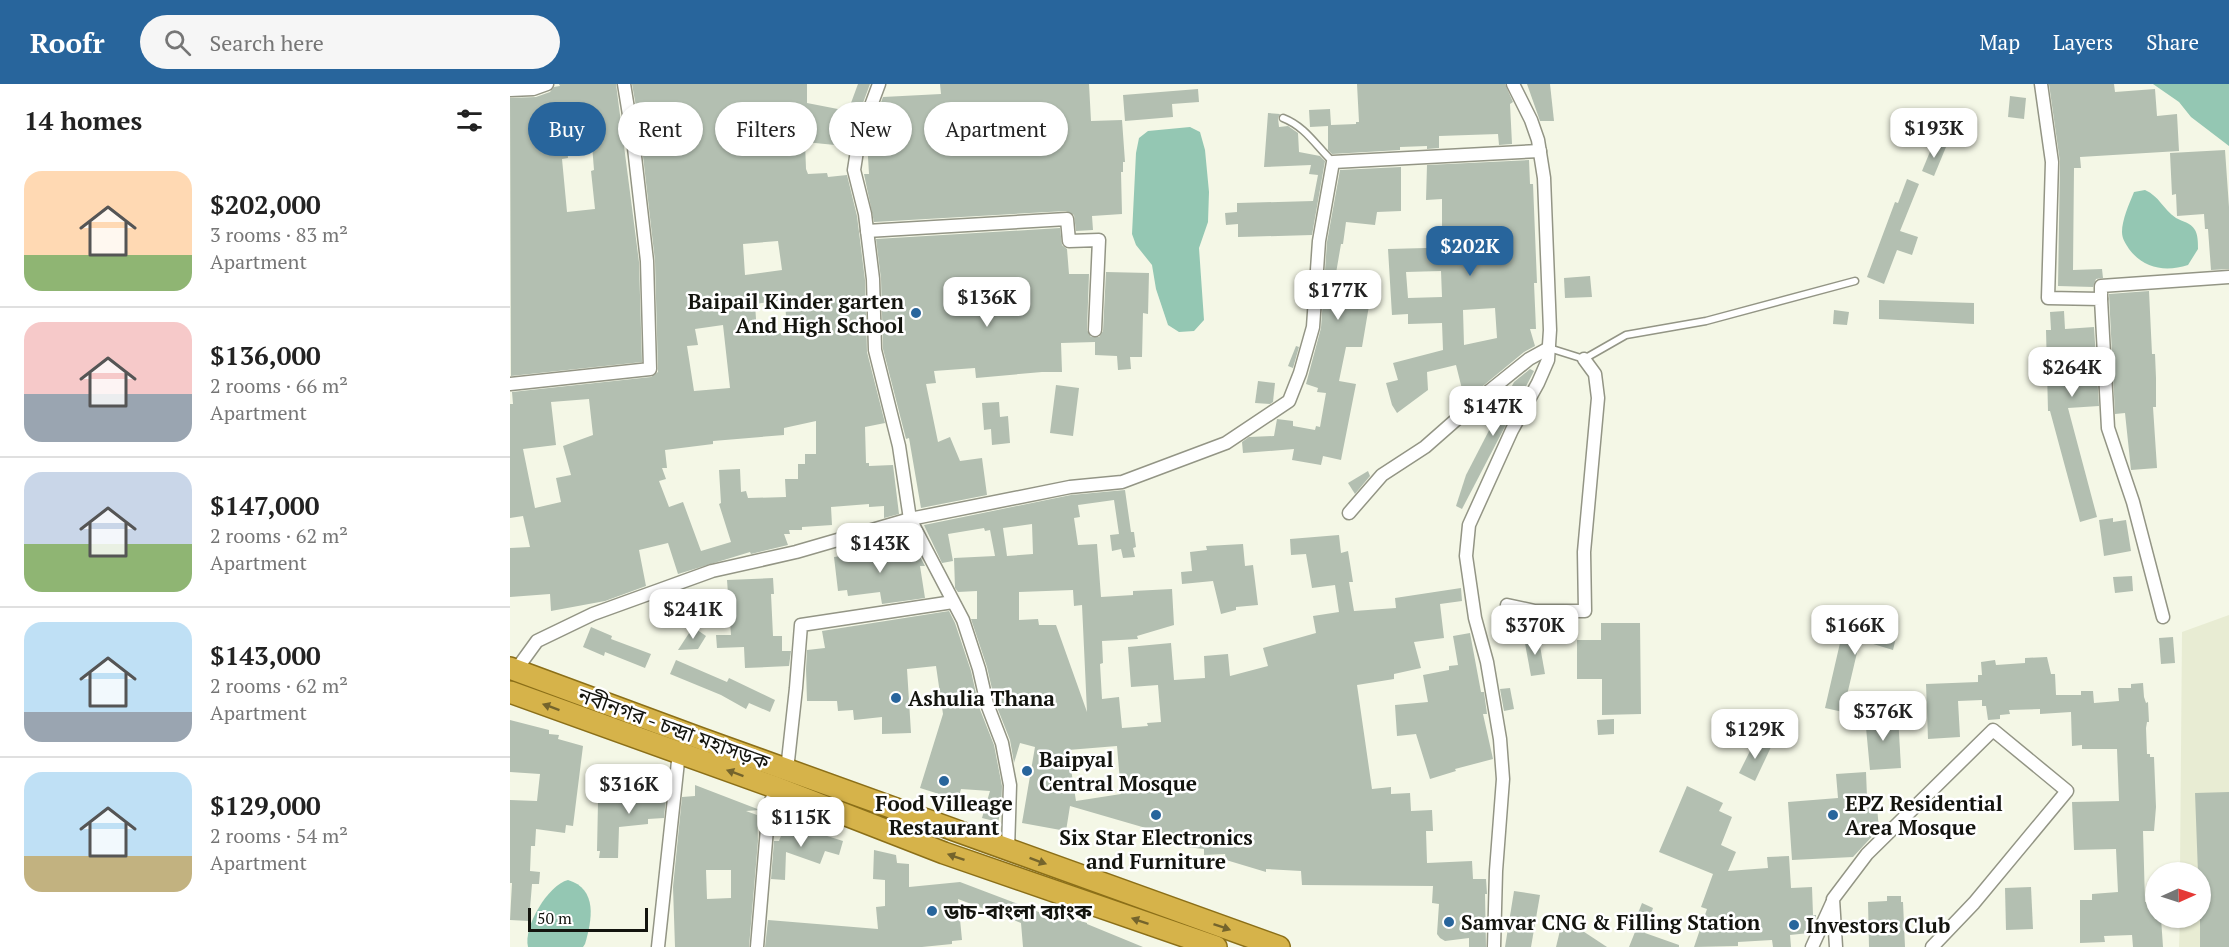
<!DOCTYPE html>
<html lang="en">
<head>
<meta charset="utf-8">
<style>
  body { margin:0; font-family:"PT Serif","Noto Sans Bengali",serif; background:#f6f6f6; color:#222; height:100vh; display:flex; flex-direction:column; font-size:22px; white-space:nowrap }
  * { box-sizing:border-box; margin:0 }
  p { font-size:20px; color:#767676 }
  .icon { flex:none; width:33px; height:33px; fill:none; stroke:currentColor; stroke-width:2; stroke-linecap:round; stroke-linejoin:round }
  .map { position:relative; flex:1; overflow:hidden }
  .side { display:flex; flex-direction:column; background:#fff; width:510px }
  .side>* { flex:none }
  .guide { position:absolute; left:18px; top:18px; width:570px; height:54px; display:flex; gap:12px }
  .needle { width:39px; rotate:87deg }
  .fabs { position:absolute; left:1635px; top:778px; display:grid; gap:12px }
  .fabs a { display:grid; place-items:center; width:66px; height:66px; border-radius:50%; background:#fff; box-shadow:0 2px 4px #0004; font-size:30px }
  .scale { position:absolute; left:18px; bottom:15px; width:120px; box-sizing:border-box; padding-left:6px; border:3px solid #13140e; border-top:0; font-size:16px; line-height:21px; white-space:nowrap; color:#13140e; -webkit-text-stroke:4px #fff; paint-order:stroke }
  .price { position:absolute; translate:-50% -51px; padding:0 14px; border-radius:12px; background:#fff; color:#222; font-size:20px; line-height:39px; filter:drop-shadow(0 2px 3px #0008) }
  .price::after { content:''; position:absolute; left:50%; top:36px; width:18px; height:14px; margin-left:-9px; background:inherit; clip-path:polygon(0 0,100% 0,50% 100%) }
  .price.active { background:#28659c; color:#fff }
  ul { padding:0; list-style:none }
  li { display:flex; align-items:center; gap:18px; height:150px; padding:0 24px }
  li+li { border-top:2px solid #e0e0e0 }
  li span { display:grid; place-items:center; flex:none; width:168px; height:120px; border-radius:18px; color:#555 }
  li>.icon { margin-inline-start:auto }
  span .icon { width:72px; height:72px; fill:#fffc; stroke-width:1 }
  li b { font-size:26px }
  h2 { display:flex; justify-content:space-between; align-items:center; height:72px; padding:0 24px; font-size:26px }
  .pill { padding:0 21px; border-radius:27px; background:#fff; box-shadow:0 2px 4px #0004; font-size:21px; line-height:54px }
  .pill.active { background:#28659c; color:#fff }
  header { display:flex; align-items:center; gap:36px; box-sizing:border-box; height:84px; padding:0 30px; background:#28659c; color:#fff }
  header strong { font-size:28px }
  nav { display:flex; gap:33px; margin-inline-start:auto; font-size:21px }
  .search { width:420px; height:54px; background:#f6f6f6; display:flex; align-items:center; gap:15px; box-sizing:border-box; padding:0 21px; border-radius:33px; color:#767676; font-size:22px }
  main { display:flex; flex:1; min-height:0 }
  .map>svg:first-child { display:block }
  .built { fill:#e8ecd3 }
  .water { fill:#94c7b3 }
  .building { fill:#b3bfb1; fill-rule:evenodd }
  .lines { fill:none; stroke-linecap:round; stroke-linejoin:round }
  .service-casing { stroke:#939585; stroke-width:9 }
  .minor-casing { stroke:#939585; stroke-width:15 }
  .trunk-casing { stroke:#8b6f18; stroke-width:24 }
  .service { stroke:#fff; stroke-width:6 }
  .minor { stroke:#fff; stroke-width:12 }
  .trunk { stroke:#d6b34a; stroke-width:21 }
  .oneway { fill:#74642c }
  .poi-dot { fill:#28659c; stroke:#fff; stroke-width:2 }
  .labels { text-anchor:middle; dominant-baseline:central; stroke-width:5; stroke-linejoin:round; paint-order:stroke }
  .poi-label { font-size:21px; font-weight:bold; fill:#13140e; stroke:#fff; text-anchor:start }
  .street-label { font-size:21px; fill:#13140e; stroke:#fff }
</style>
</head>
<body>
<header>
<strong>Roofr</strong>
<div class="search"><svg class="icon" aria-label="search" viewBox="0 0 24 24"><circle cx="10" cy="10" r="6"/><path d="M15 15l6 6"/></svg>Search here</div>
<nav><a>Map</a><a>Layers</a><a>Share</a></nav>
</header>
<main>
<section class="side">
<h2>14 homes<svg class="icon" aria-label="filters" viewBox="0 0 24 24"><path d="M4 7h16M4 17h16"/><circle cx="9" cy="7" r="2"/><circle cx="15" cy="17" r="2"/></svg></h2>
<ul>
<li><span style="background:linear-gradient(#ffd9b3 70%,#8fb573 0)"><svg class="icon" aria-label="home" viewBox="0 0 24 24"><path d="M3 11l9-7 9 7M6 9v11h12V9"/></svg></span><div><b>$202,000</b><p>3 rooms · 83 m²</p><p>Apartment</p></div></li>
<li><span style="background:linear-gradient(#f6c9c9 60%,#9aa5b1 0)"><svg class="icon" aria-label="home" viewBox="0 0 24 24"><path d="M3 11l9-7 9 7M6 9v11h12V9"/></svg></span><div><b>$136,000</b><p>2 rooms · 66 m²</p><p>Apartment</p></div></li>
<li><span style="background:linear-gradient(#c9d6e8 60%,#8fb573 0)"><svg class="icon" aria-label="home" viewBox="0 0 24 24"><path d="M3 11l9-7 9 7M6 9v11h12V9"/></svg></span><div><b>$147,000</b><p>2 rooms · 62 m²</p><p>Apartment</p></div></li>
<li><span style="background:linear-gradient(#bfe0f5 75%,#9aa5b1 0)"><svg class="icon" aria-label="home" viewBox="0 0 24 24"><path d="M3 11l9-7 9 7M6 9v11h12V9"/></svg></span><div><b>$143,000</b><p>2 rooms · 62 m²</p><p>Apartment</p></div></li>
<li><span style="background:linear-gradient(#bfe0f5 70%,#c2b280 0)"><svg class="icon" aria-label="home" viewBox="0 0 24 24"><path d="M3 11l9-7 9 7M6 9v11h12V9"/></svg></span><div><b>$129,000</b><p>2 rooms · 54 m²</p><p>Apartment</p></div></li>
</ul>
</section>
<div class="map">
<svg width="1719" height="863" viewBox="0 0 1719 863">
  <rect width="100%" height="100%" fill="#f4f7e6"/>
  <polygon class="built" points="1719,531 1719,863 1669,863 1670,834 1690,834 1690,789 1670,789 1672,548"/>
  <g class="water">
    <polygon points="1643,0 1719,0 1719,62 1681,33 1669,18"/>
    <polygon points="680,43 690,48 695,66 699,108 698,138 689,164 694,236 684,247 669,248 658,241 646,205 642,181 626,161 622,150 626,69 629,54 638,47"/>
    <path d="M 1635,106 C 1649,112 1653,125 1666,134 C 1673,138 1680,138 1685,146 C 1688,151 1688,159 1688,165 L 1678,181 C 1656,188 1634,185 1619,165 C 1616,160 1612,155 1612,148 C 1612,136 1619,120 1624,108 Z"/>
    <path d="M 58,796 C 88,805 82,836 75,860 L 73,863 L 18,863 C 13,843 38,801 58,796 Z"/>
  </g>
  <g class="building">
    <path d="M 49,0 L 106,0 L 129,178 L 132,278 L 1,292 L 0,14 L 26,13 L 40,8 L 44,3 L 50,2 ZM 80,36 L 84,86 L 81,87 L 85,125 L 57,128 L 52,75 L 58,74 L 55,38 Z"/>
    <path d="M 122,0 L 297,0 L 297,19 L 338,27 L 348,0 L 360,0 L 343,46 L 328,40 L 325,61 L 295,58 L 296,85 L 298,90 L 317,89 L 318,93 L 337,91 L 347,132 L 355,196 L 357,268 L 375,339 L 355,343 L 356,379 L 359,379 L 359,382 L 383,381 L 389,430 L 374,434 L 374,422 L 359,423 L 359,420 L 321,423 L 322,441 L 292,443 L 292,446 L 279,446 L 280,450 L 274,450 L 278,461 L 241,470 L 240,468 L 168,490 L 158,459 L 129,466 L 136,502 L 95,517 L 41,527 L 40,510 L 0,513 L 0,464 L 20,463 L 13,432 L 0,434 L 0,320 L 3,320 L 2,308 L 141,293 L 148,288 L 145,177 L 133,72 L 143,71 L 141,44 L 130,45 ZM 268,157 L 272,186 L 235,191 L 233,160 ZM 275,216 L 277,249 L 247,250 L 245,220 ZM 213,241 L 220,304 L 184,307 L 177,262 L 188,261 L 185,245 ZM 79,315 L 83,351 L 53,362 L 61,391 L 46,394 L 51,418 L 25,424 L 13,365 L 46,361 L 41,318 ZM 306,337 L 306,370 L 295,370 L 295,380 L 288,380 L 288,395 L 275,395 L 276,413 L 238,414 L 236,407 L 231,408 L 230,385 L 209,386 L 211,419 L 209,420 L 221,458 L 191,467 L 173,418 L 159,423 L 149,397 L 156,395 L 152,384 L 157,384 L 155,366 L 203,360 L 203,357 L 274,351 L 274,344 Z"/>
    <polygon points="430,0 579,0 581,37 612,36 615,78 613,78 613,88 611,88 612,130 582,132 583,146 566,147 564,131 556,127 364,138 354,90 359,90 357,56 373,13 431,10"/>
    <polygon points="847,0 995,0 1003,18 1000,20 1002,60 989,61 988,50 929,52 929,64 917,65 917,62 890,63 890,66 822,70 818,66 818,42 800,43 799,26 820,25 821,41 846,40 846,38 849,38"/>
    <polygon points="1017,0 1040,0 1044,37 1030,37"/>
    <polygon points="1539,0 1604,0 1605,8 1645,5 1647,32 1667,30 1669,67 1570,73 1571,84 1564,84 1563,186 1592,185 1593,194 1586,195 1583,203 1548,202 1550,78"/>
    <polygon points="688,5 689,18 662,20 663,33 615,37 613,11"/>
    <polygon points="1500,12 1516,14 1514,35 1498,33"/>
    <polygon points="758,29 770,30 768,34 769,43 778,42 788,49 789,68 810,72 815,77 802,151 728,153 728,140 716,141 715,129 727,128 727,119 803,117 808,91 799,90 801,81 754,83"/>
    <polygon points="1424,58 1436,63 1424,92 1412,87"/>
    <polygon points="1715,66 1719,123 1719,185 1701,186 1698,145 1695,145 1694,130 1667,132 1666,110 1662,111 1660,69"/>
    <path d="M 1019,76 L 1020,100 L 1023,100 L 1027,199 L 1024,199 L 1026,245 L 1020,245 L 1025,262 L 1014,268 L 968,306 L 967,302 L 952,305 L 946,281 L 917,288 L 918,306 L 887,329 L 882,321 L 876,299 L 888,296 L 883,279 L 933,266 L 932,239 L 898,240 L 898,230 L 882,231 L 878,165 L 953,163 L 953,153 L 932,150 L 932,115 L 916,116 L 917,81 ZM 931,187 L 932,213 L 898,214 L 896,188 ZM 985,224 L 987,254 L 954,261 L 953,226 Z"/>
    <polygon points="891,83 891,127 867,128 865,141 836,138 833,160 831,160 825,195 851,199 852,196 863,198 852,263 836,263 829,297 846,300 831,376 813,372 811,381 782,376 784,365 733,369 732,358 739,353 764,352 767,335 783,337 783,342 805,346 806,342 810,343 816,309 807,308 808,304 796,300 811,244 817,158 830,86"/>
    <polygon points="1397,95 1409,100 1390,147 1408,153 1402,171 1387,166 1374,200 1357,193 1385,118 1388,119"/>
    <polygon points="550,144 552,161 557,165 559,190 579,190 577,246 581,253 589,253 593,247 596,188 639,189 638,230 633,229 632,273 620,273 621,285 608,286 607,272 585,271 585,258 551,259 552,288 532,288 466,294 465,284 424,287 426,299 416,300 428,358 440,353 450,377 472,374 477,411 411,424 399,354 396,355 373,265 371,195 366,155"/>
    <polygon points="1080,192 1082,213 1055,214 1054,194"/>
    <polygon points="1639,207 1642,270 1645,270 1646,294 1646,323 1643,323 1647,384 1621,386 1615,329 1605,330 1599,210"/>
    <polygon points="1369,216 1464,219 1464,240 1369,235"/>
    <polygon points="1324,226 1339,228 1337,241 1323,240"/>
    <polygon points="1554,227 1555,245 1584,243 1589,322 1558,324 1587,433 1570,438 1540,327 1538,327 1536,246 1541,246 1540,228"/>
    <polygon points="786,262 789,263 783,284 778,282"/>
    <polygon points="1020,285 1024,287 952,425 946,422 956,391 1004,298"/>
    <polygon points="748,297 765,299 763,318 760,320 745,319"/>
    <polygon points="546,301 569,304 563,352 540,349"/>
    <polygon points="489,318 490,333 498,332 500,359 482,361 481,345 474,346 472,319"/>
    <polygon points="858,387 860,392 845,410 838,399"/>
    <path d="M 615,406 L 621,448 L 624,448 L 626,463 L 623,464 L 625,473 L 613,474 L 611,465 L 602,467 L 600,451 L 609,450 L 604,416 L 568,421 L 570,433 L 564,434 L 568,461 L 587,460 L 591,513 L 623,511 L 623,507 L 662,505 L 664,541 L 627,552 L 628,555 L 592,557 L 593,579 L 590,580 L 592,615 L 609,613 L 612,644 L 638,642 L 637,639 L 651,638 L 648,601 L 621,603 L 618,563 L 661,559 L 664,596 L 695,594 L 694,572 L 718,570 L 720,592 L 758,582 L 753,564 L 806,549 L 803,532 L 829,528 L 825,501 L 802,504 L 796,470 L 781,471 L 780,455 L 829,451 L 831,469 L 838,467 L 843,498 L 839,498 L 844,527 L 886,524 L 885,514 L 951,504 L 952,517 L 930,520 L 934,554 L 904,558 L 911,584 L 884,590 L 884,595 L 847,601 L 862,705 L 881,703 L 881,710 L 900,709 L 901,727 L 922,726 L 923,747 L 916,747 L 917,779 L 962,777 L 963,795 L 976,795 L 977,810 L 975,810 L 976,863 L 959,863 L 959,854 L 935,857 L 930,854 L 927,850 L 929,820 L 922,819 L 923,802 L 792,801 L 791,787 L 756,785 L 756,788 L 716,776 L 715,770 L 694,771 L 694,765 L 676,763 L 677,756 L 560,722 L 556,747 L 512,739 L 525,663 L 510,659 L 504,679 L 500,656 L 485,618 L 477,583 L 461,535 L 467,535 L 467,507 L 448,508 L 445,504 L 444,474 L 485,472 L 480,446 L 475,447 L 474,444 L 438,450 L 443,477 L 432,479 L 414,441 L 561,411 ZM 522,440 L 523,470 L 497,472 L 493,444 ZM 563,506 L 564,522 L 572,521 L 577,628 L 546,541 L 529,541 L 528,535 L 509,536 L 509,508 ZM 607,662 L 611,710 L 566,717 L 558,666 Z"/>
    <polygon points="1603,434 1603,438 1616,436 1621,467 1594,472 1589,436"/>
    <polygon points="369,453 372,475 408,469 415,482 410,482 415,514 372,520 370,508 338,512 337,506 328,507 324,473 347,470 346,459"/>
    <polygon points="733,460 735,482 743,481 748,521 726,523 726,526 711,530 703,497 672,500 671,488 682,487 680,468 697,466 696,462"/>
    <polygon points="1622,492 1623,507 1605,509 1603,493"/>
    <polygon points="263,494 264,510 261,510 263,552 272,552 272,567 281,567 279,582 235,584 234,563 207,564 206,551 221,551 217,496"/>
    <polygon points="439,527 445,539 461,587 469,623 484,661 492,702 491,726 488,738 472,734 480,707 451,705 448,716 410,704 433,630 426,582 397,585 401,649 372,650 372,633 344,636 343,626 328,627 327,617 297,617 296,585 297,566 315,564 312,547"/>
    <polygon points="1336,533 1388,545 1383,566 1350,556 1333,628 1315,624"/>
    <polygon points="1091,539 1130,539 1131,630 1092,631 1092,595 1067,595 1067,556 1091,556"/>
    <polygon points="81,543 102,552 101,555 141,570 135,584 95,568 94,572 73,563"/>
    <polygon points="183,543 196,552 188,565 168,566"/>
    <polygon points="960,549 971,608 974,608 977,630 973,630 983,675 945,685 946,687 920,695 906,650 887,652 885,621 918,618 913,591 939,586 939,582 948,581 943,552"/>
    <polygon points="1028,551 1035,590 1021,592 1014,554"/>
    <polygon points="1663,553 1665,579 1651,580 1649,554"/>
    <polygon points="1537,573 1541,590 1545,590 1546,611 1571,611 1571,607 1583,607 1584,619 1609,617 1608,604 1621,604 1621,600 1633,599 1634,613 1636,619 1638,618 1639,638 1637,638 1636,644 1637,670 1640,670 1640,673 1644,673 1646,723 1644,747 1633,747 1635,818 1646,817 1646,834 1651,834 1653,863 1623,863 1622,851 1594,852 1595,858 1570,859 1570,816 1582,816 1582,810 1608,808 1606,765 1564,766 1562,718 1609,717 1607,665 1572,665 1572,661 1562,662 1561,628 1530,630 1530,625 1499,626 1500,630 1490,631 1490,635 1478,636 1476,622 1472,622 1472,616 1448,617 1450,653 1418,655 1416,600 1468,598 1468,591 1472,591 1471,578 1485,576 1486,581 1515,579 1515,574"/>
    <polygon points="166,576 217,598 219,594 265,616 260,628 239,619 236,625 211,611 160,590"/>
    <polygon points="1000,604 1004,625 994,627 990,605"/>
    <polygon points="1388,631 1391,684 1360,686 1355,633"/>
    <polygon points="1104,635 1104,650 1088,651 1087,636"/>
    <polygon points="0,636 39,646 39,650 49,651 48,655 73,662 63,742 56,741 55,749 26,745 25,762 21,762 20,787 30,788 29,800 22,800 19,837 0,836 2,799 0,799 0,716 27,717 30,690 0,688"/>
    <polygon points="1246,655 1261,663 1245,697 1229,689"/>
    <polygon points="133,686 151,689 147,713 156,713 154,734 138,735 138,740 109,743 108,774 89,774 90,767 87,767 88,718 121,719 121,717 129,716"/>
    <polygon points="1356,688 1357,713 1366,712 1369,745 1343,773 1282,776 1278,718 1328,714 1326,690"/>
    <path d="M 185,701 L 250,726 L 236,727 L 247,731 L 248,757 L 239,863 L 165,863 L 163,803 L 172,713 L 185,712 ZM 196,786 L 221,786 L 221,814 L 197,815 Z"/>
    <polygon points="1177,702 1213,719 1209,727 1222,733 1211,761 1226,768 1218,787 1258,784 1257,773 1279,772 1281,804 1302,803 1303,831 1306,831 1306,833 1299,849 1280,851 1281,863 1263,863 1262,856 1228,858 1228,862 1184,863 1197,825 1191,823 1203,790 1149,768"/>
    <polygon points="1719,708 1719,863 1690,863 1690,789 1688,789 1685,709"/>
    <polygon points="276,739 333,757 329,771 315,767 310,780 276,768 275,796 261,795 264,757 269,757"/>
    <polygon points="364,766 386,771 387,779 399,780 399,803 450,798 547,835 548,830 577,839 577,840 633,863 513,863 511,839 448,815 452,856 442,857 442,860 412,863 255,863 258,836 368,845 366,823 375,822 375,796 363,795"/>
    <polygon points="1521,803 1523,845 1496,846 1495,804"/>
    <polygon points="1004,807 1030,811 1021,863 995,863"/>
    <polygon points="1377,812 1391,812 1391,818 1393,818 1395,863 1359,863 1358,818 1377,817"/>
    <polygon points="1132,819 1143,824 1135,849 1169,861 1169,863 1119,863 1125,848 1121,847"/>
    <polygon points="1053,834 1097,863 1046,863"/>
  </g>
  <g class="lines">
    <g class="service-casing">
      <g id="service">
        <path d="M 773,34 C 796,43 806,62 823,78"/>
        <polyline points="1039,264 1074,275 1116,251 1196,237 1345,197"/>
      </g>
    </g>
    <g class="minor-casing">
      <g id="minor">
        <polyline points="369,0 349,54 344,86 355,130 363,195 365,266 389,362 400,435 453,536 469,585 477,620 492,659 500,701 498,766"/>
        <polyline points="1531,0 1542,78 1538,214 1591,215 1598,344 1623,418 1653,533"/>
        <polyline points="0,6 23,5 37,0"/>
        <polyline points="357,147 557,135 559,157 589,156 585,246"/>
        <polyline points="1591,215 1591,202 1719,193"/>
        <polyline points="0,300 140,285 137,177 123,55 114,0"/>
        <polyline points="839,429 872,391 915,363 973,312 1019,275 1039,264"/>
        <polyline points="997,521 1025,527 1075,527 1074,468 1088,314 1085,290 1074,275"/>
        <polyline points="6,586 27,557 83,530 202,487 286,468 400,435 560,403 612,398 716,359 779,317 790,289 803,243 809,157 823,78 1030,67"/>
        <polyline points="277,686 286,604 291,541 443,518"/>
        <polyline points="148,863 169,668"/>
        <polyline points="247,863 259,721 267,704"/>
        <polyline points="984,863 986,787 993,695 990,655 977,578 965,534 956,472 959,441 1002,346 1028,299 1038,276 1040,246 1034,94 1028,56 1021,36 1003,0"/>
        <polyline points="1302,863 1322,819"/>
        <polyline points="1326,863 1323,815 1357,770 1483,646 1557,707 1464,819 1422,863"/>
      </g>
    </g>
    <g class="trunk-casing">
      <g id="trunk">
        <polyline points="0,584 192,655 769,863"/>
        <polyline points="0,608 267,704 434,769 706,863"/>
      </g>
    </g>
    <use href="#service" class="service"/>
    <use href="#minor" class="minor"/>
    <use href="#trunk" class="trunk"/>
  </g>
  <defs><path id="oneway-solid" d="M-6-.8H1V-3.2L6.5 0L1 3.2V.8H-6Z" transform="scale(1.5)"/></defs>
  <g class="oneway">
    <use href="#oneway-solid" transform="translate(41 623) rotate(-160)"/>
    <use href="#oneway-solid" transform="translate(225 689) rotate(-160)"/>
    <use href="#oneway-solid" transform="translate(446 773) rotate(-161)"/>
    <use href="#oneway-solid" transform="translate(528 777) rotate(20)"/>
    <use href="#oneway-solid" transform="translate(630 837) rotate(-161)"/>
    <use href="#oneway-solid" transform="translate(712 843) rotate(19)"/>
  </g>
  <g class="poi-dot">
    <circle cx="406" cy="229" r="6"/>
    <circle cx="386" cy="614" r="6"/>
    <circle cx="517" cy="687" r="6"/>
    <circle cx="434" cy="697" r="6"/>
    <circle cx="646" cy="731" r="6"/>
    <circle cx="1323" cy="731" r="6"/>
    <circle cx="422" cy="827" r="6"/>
    <circle cx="939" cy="838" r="6"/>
    <circle cx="1284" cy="841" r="6"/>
  </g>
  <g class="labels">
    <g class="poi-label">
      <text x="394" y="217" text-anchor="end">Baipail Kinder garten<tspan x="394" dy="24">And High School</tspan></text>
      <text x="398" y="614">Ashulia Thana</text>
      <text x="529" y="675">Baipyal<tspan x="529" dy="24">Central Mosque</tspan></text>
      <text x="434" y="719" text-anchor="middle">Food Villeage<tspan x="434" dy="24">Restaurant</tspan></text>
      <text x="1335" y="719">EPZ Residential<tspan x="1335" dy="24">Area Mosque</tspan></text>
      <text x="646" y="753" text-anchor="middle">Six Star Electronics<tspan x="646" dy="24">and Furniture</tspan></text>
      <text x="434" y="827">ডাচ-বাংলা ব্যাংক</text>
      <text x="951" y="838">Samvar CNG &amp; Filling Station</text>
      <text x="1296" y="841">Investors Club</text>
    </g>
    <g class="street-label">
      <text transform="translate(164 644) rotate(20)">নবীনগর - চন্দ্রা মহাসড়ক</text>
    </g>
  </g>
</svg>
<div class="fabs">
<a><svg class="needle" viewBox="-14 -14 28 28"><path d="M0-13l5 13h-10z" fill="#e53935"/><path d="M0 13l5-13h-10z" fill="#767676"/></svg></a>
</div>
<div class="scale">50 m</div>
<b class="price" style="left:1424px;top:75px">$193K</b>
<b class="price active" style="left:960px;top:193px">$202K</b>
<b class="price" style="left:828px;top:237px">$177K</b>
<b class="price" style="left:477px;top:244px">$136K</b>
<b class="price" style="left:1562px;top:314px">$264K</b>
<b class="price" style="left:983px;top:353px">$147K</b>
<b class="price" style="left:370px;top:490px">$143K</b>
<b class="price" style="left:183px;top:556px">$241K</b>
<b class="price" style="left:1025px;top:572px">$370K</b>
<b class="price" style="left:1345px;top:572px">$166K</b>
<b class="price" style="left:1373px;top:658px">$376K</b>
<b class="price" style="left:1245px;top:676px">$129K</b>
<b class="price" style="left:119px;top:731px">$316K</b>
<b class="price" style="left:291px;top:764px">$115K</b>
<div class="guide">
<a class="pill active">Buy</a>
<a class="pill">Rent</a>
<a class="pill">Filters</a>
<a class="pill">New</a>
<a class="pill">Apartment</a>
</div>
</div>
</main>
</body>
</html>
